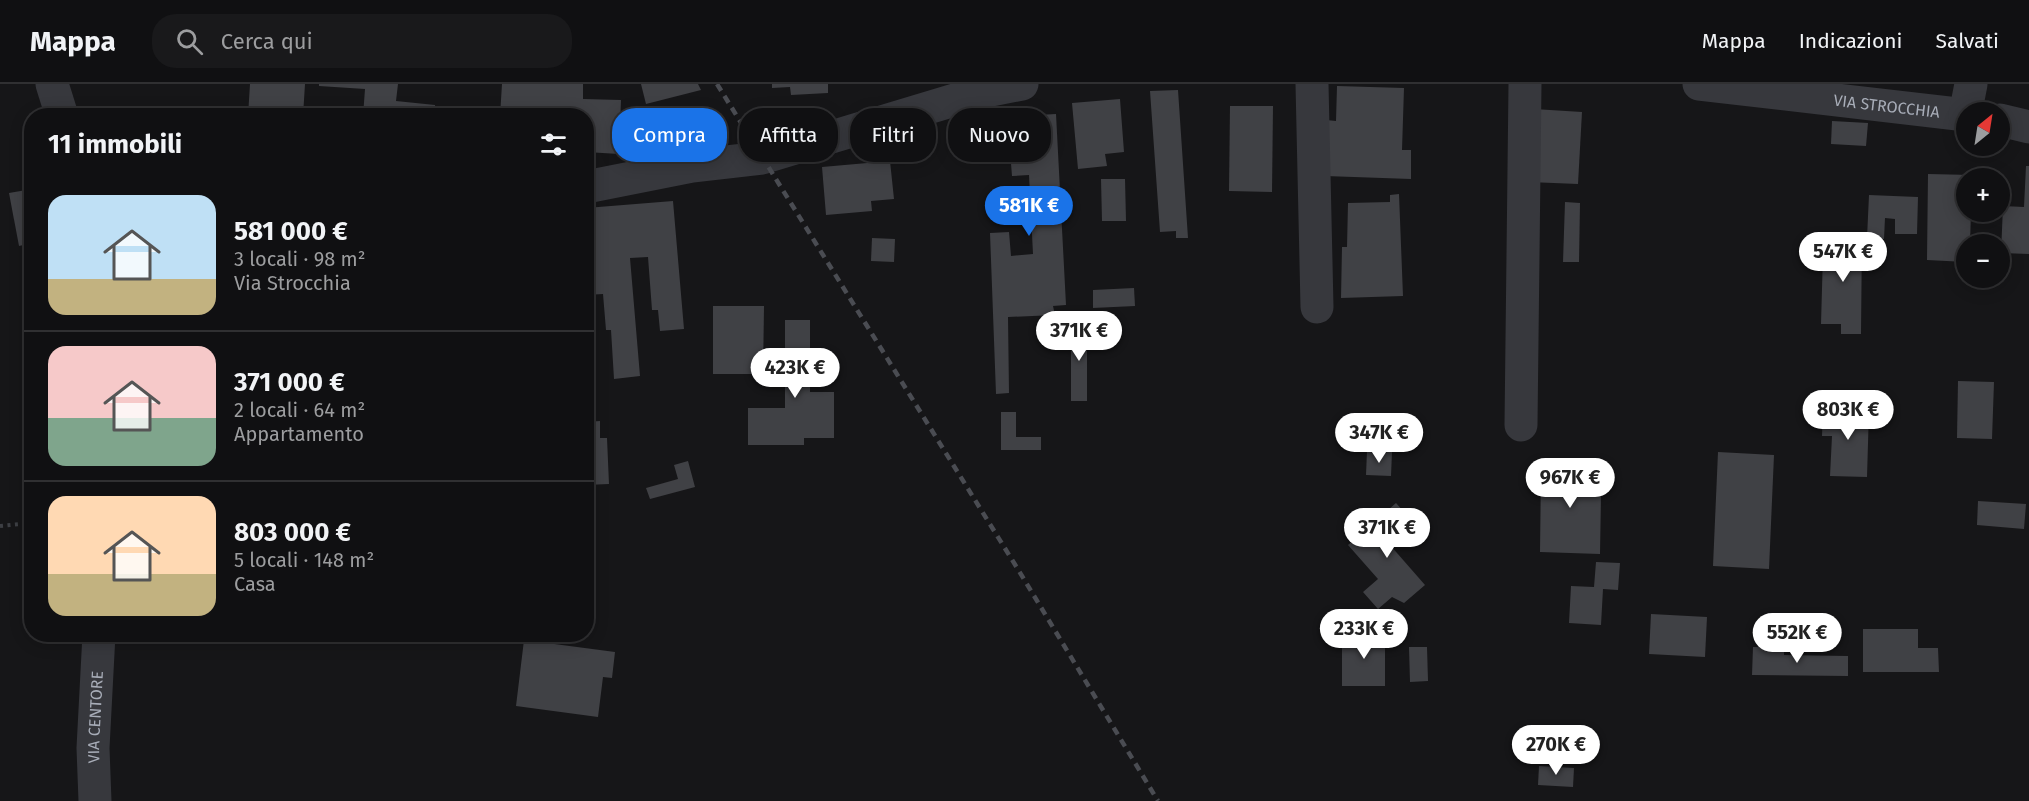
<!DOCTYPE html>
<html lang="it">
<head>
<meta charset="utf-8">
<style>
  body { margin:0; font-family:"Fira Sans",sans-serif; background:#19191b; color:#f1f3f6; height:100vh; display:flex; flex-direction:column; font-size:22px; white-space:nowrap }
  * { box-sizing:border-box; margin:0 }
  p { font-size:20px; color:#9c9d9f }
  .icon { flex:none; width:33px; height:33px; fill:none; stroke:currentColor; stroke-width:2; stroke-linecap:round; stroke-linejoin:round }
  .map { position:relative; flex:1; overflow:hidden }
  .side { position:absolute; left:24px; top:24px; width:570px; height:534px; display:flex; flex-direction:column; background:#101012; border-radius:24px; box-shadow:0 3px 15px #0003,0 0 0 2px #303032 }
  .side>* { flex:none }
  .banner { position:absolute; left:612px; top:24px; width:570px; height:54px; display:flex; gap:12px }
  .needle { width:39px; rotate:30deg }
  .controls { position:absolute; left:1956px; top:18px; display:grid; gap:12px }
  .controls a { display:grid; place-items:center; width:54px; height:54px; border-radius:50%; background:#101012; box-shadow:0 3px 15px #0003,0 0 0 2px #303032; font-size:30px }
  .price { position:absolute; translate:-50% -51px; padding:0 14px; border-radius:21px; background:#fff; color:#222; font-size:20px; line-height:39px; filter:drop-shadow(0 2px 3px #0008) }
  .price::after { content:''; position:absolute; left:50%; top:36px; width:18px; height:14px; margin-left:-9px; background:inherit; clip-path:polygon(0 0,100% 0,50% 100%) }
  .price.current { background:#1a73e8; color:#fff }
  ul { padding:0; list-style:none }
  li { display:flex; align-items:center; gap:18px; height:150px; padding:0 24px }
  li+li { border-top:2px solid #303032 }
  li span { display:grid; place-items:center; flex:none; width:168px; height:120px; border-radius:18px; color:#555 }
  li>.icon { margin-inline-start:auto }
  span .icon { width:72px; height:72px; fill:#fffc; stroke-width:1 }
  li b { font-size:26px }
  h2 { display:flex; justify-content:space-between; align-items:center; height:72px; padding:0 24px; font-size:26px }
  .pill { padding:0 21px; border-radius:24px; background:#101012; box-shadow:0 3px 15px #0003,0 0 0 2px #303032; font-size:21px; line-height:54px }
  .pill.current { background:#1a73e8; color:#fff }
  header { display:flex; align-items:center; gap:36px; box-sizing:border-box; height:84px; padding:0 30px; background:#101012; border-bottom:2px solid #303032 }
  header strong { font-size:28px }
  nav { display:flex; gap:33px; margin-inline-start:auto; font-size:21px }
  .search { width:420px; height:54px; background:#19191b; display:flex; align-items:center; gap:15px; box-sizing:border-box; padding:0 21px; border-radius:24px; color:#9c9d9f; font-size:22px }
  .map>svg:first-child { display:block }
  .building { fill:#404145 }
  .lines { fill:none; stroke-linecap:round; stroke-linejoin:round }
  .path { stroke:#3d3f44; stroke-width:4; stroke-dasharray:3 4.5; stroke-linecap:butt }
  .minor { stroke:#37383d; stroke-width:33 }
  .rail { stroke:#4a4c52; stroke-width:4.5; stroke-dasharray:8 6; stroke-linecap:butt }
  .labels { text-anchor:middle; dominant-baseline:central; stroke-width:5; stroke-linejoin:round; paint-order:stroke }
  .street-label { font-size:16px; fill:#a8adb8; stroke:#111113 }
</style>
</head>
<body>
<header>
<strong>Mappa</strong>
<div class="search"><svg class="icon" aria-label="search" viewBox="0 0 24 24"><circle cx="10" cy="10" r="6"/><path d="M15 15l6 6"/></svg>Cerca qui</div>
<nav><a>Mappa</a><a>Indicazioni</a><a>Salvati</a></nav>
</header>
<div class="map">
<svg width="2029" height="717" viewBox="0 0 2029 717">
  <rect width="100%" height="100%" fill="#161618"/>
  <g class="building">
    <polygon points="250,0 305,0 303,32 248,32"/>
    <polygon points="319,0 398,0 396,17 435,21 436,32 363,32 365,5 319,2"/>
    <polygon points="502,0 583,0 583,15 621,16 619,70 586,68 586,32 500,32"/>
    <polygon points="641,0 698,0 701,6 646,20"/>
    <polygon points="772,0 828,0 828,9 791,11 790,3 772,4"/>
    <polygon points="1337,2 1404,4 1402,66 1411,66 1411,95 1325,92 1326,36 1336,37"/>
    <polygon points="1178,6 1188,154 1176,154 1176,147 1160,148 1150,7"/>
    <polygon points="1120,15 1124,68 1105,70 1107,82 1078,85 1072,19"/>
    <polygon points="1230,22 1273,22 1272,108 1229,107"/>
    <polygon points="1534,25 1582,28 1578,100 1529,98"/>
    <polygon points="1056,30 1066,221 1053,222 1055,231 1008,233 1009,309 996,310 990,149 1009,148 1011,172 1033,170 1029,91 1012,92 1010,67 1004,68 1002,33"/>
    <polygon points="1832,37 1868,39 1866,62 1831,60"/>
    <polygon points="890,77 894,115 871,117 872,127 826,131 822,83"/>
    <polygon points="2026,82 2029,82 2029,170 2001,169 2003,122 2024,123"/>
    <polygon points="1928,90 1972,91 1972,94 1966,94 1966,128 1971,128 1970,160 1966,160 1966,178 1927,176"/>
    <polygon points="1101,95 1125,95 1126,137 1102,137"/>
    <polygon points="32,105 32,159 19,162 9,109"/>
    <polygon points="1399,110 1403,212 1341,214 1342,163 1347,163 1348,119 1390,118 1390,111"/>
    <polygon points="1869,111 1918,113 1917,150 1895,150 1895,135 1885,134 1884,155 1867,154"/>
    <polygon points="673,117 684,245 660,247 658,226 652,226 648,173 630,174 640,292 614,295 611,246 606,246 603,210 586,211 586,124"/>
    <polygon points="1565,118 1580,119 1579,178 1563,178"/>
    <polygon points="1830,150 1862,151 1861,250 1841,250 1841,240 1821,240 1823,169 1829,169"/>
    <polygon points="872,154 895,155 894,178 871,177"/>
    <polygon points="1134,204 1135,222 1093,224 1093,206"/>
    <polygon points="713,222 764,222 763,290 713,290"/>
    <polygon points="785,236 810,236 810,308 834,308 834,354 804,354 804,361 748,361 748,324 785,324"/>
    <rect x="1071" y="239" width="16" height="78"/>
    <polygon points="586,265 588,265 592,309 586,310"/>
    <polygon points="1958,297 1994,298 1992,355 1957,354"/>
    <polygon points="1823,324 1869,326 1867,393 1830,392 1832,352 1822,352"/>
    <polygon points="1001,328 1016,328 1016,353 1041,353 1041,366 1001,366"/>
    <polygon points="600,337 600,354 607,354 609,400 586,401 586,338"/>
    <polygon points="1367,367 1392,368 1391,392 1366,391"/>
    <polygon points="1718,368 1774,371 1769,485 1713,482"/>
    <polygon points="688,377 695,403 650,415 646,404 678,395 674,381"/>
    <polygon points="1548,377 1594,377 1594,412 1601,412 1600,470 1540,468 1541,386 1548,386"/>
    <polygon points="1978,417 2026,420 2024,445 1977,441"/>
    <polygon points="1396,419 1414,439 1390,461 1425,501 1404,519 1392,513 1378,525 1363,508 1378,495 1348,461"/>
    <polygon points="1596,478 1620,479 1618,506 1603,505 1601,541 1569,539 1571,502 1594,503"/>
    <polygon points="1651,530 1707,533 1705,573 1649,570"/>
    <polygon points="1863,545 1918,545 1918,564 1938,564 1939,588 1863,588"/>
    <rect x="1342" y="549" width="43" height="53"/>
    <polygon points="524,556 615,568 612,594 603,593 598,633 516,622"/>
    <polygon points="1409,563 1427,563 1428,597 1410,598"/>
    <polygon points="1753,563 1784,563 1784,571 1848,572 1848,592 1752,591"/>
    <polygon points="1539,682 1574,684 1573,703 1538,701"/>
  </g>
  <g class="lines">
    <polyline class="path" points="0,442 32,439"/>
    <g class="minor">
      <polyline points="52,0 62,32"/>
      <polyline points="1312,0 1317,223"/>
      <path id="s1" d="M 1699,0 L 1966,31"/>
      <polyline points="1965,31 1971,0"/>
      <polyline points="2000,36 2029,43"/>
      <polyline points="586,103 692,82 762,74 981,8 1022,0"/>
      <polyline points="1521,341 1525,0"/>
      <path id="s2" d="M 95,717 L 93,664 L 99,550"/>
    </g>
    <polyline class="rail" points="717,0 1019,487 1158,717"/>
  </g>
  <g class="labels">
    <g class="street-label">
      <text stroke="none"><textPath href="#s1" startOffset="189">VIA STROCCHIA</textPath></text>
      <text stroke="none"><textPath href="#s2" startOffset="84">VIA CENTORE</textPath></text>
    </g>
  </g>
</svg>
<div class="controls">
<a><svg class="needle" viewBox="-14 -14 28 28"><path d="M0-13l5 13h-10z" fill="#e53935"/><path d="M0 13l5-13h-10z" fill="#9c9d9f"/></svg></a>
<a>+</a>
<a>−</a>
</div>
<b class="price current" style="left:1029px;top:153px">581K €</b>
<b class="price" style="left:1843px;top:199px">547K €</b>
<b class="price" style="left:1079px;top:278px">371K €</b>
<b class="price" style="left:795px;top:315px">423K €</b>
<b class="price" style="left:1848px;top:357px">803K €</b>
<b class="price" style="left:1379px;top:380px">347K €</b>
<b class="price" style="left:1570px;top:425px">967K €</b>
<b class="price" style="left:1387px;top:475px">371K €</b>
<b class="price" style="left:1364px;top:576px">233K €</b>
<b class="price" style="left:1797px;top:580px">552K €</b>
<b class="price" style="left:1556px;top:692px">270K €</b>
<div class="banner">
<a class="pill current">Compra</a>
<a class="pill">Affitta</a>
<a class="pill">Filtri</a>
<a class="pill">Nuovo</a>
</div>
<section class="side">
<h2>11 immobili<svg class="icon" aria-label="filters" viewBox="0 0 24 24"><path d="M4 7h16M4 17h16"/><circle cx="9" cy="7" r="2"/><circle cx="15" cy="17" r="2"/></svg></h2>
<ul>
<li><span style="background:linear-gradient(#bfe0f5 70%,#c2b280 0)"><svg class="icon" aria-label="home" viewBox="0 0 24 24"><path d="M3 11l9-7 9 7M6 9v11h12V9"/></svg></span><div><b>581 000 €</b><p>3 locali · 98 m²</p><p>Via Strocchia</p></div></li>
<li><span style="background:linear-gradient(#f6c9c9 60%,#7fa58c 0)"><svg class="icon" aria-label="home" viewBox="0 0 24 24"><path d="M3 11l9-7 9 7M6 9v11h12V9"/></svg></span><div><b>371 000 €</b><p>2 locali · 64 m²</p><p>Appartamento</p></div></li>
<li><span style="background:linear-gradient(#ffd9b3 65%,#c2b280 0)"><svg class="icon" aria-label="home" viewBox="0 0 24 24"><path d="M3 11l9-7 9 7M6 9v11h12V9"/></svg></span><div><b>803 000 €</b><p>5 locali · 148 m²</p><p>Casa</p></div></li>
</ul>
</section>
</div>
</body>
</html>
